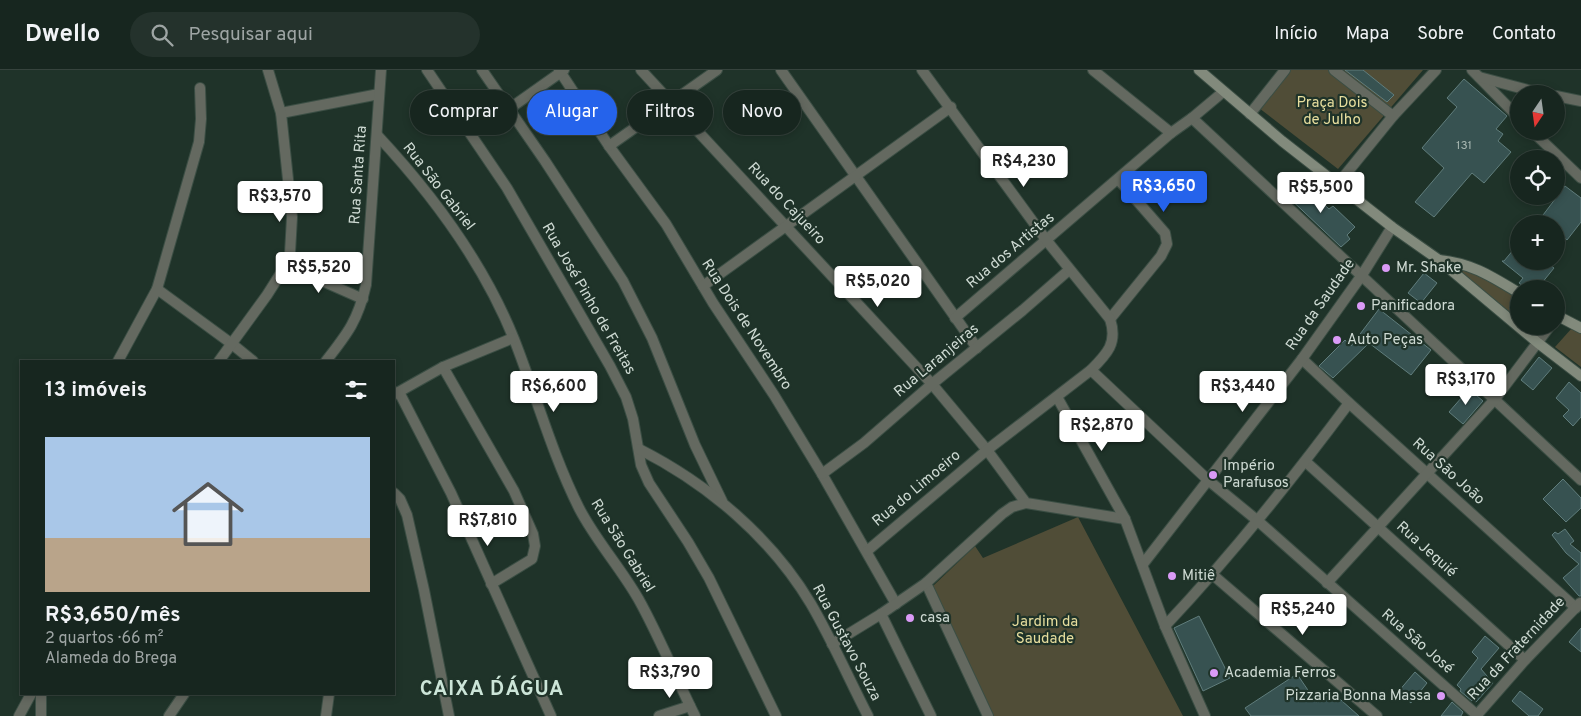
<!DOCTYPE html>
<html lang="pt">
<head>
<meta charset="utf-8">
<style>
  body { margin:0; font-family:Overpass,sans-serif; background:#24322c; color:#f1f3f6; height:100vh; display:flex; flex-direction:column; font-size:19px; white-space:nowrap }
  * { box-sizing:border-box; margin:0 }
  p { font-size:16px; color:#9ea5a4 }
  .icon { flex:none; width:28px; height:28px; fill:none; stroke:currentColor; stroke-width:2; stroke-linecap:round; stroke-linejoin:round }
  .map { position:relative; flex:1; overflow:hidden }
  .side { position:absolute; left:20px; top:290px; width:375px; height:335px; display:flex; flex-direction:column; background:#17261f; border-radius:0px; box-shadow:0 2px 8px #0003,0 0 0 1px #36433d }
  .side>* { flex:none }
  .hud { position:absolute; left:410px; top:20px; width:475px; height:45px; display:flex; gap:10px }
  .needle { width:32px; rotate:193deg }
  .tools { position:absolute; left:1510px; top:15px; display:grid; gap:10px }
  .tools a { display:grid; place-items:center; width:55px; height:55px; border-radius:50%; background:#17261f; box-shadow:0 2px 8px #0003,0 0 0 1px #36433d; font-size:25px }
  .price { position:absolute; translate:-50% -42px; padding:0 11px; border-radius:5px; background:#fff; color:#222; font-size:16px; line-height:32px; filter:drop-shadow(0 1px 2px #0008) }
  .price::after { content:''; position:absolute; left:50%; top:30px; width:15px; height:11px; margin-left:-8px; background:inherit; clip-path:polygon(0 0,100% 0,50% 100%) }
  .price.active { background:#2563eb; color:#fff }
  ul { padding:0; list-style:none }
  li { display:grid; align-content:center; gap:10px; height:265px; padding:0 25px }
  li span { display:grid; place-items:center; height:155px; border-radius:0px; color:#555 }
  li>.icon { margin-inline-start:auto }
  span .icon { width:90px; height:90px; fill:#fffc; stroke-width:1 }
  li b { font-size:21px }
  h2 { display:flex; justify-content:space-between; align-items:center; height:60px; padding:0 25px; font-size:21px }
  .pill { padding:0 18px; border-radius:22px; background:#17261f; box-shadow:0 2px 8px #0003,0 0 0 1px #36433d; font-size:18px; line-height:45px }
  .pill.active { background:#2563eb; color:#fff }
  header { display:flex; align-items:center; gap:30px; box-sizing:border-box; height:70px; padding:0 25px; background:#17261f; border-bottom:1px solid #36433d }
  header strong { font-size:24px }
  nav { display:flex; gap:28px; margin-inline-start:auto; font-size:18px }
  .search { width:350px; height:45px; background:#24322c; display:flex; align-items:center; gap:12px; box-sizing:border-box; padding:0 18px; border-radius:28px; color:#9ea5a4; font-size:19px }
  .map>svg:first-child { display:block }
  .green { fill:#504d37 }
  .building { fill:#375251; stroke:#607d7c }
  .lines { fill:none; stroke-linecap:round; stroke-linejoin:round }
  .street-casing { stroke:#3b4e44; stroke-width:12 }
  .secondary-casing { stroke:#3b4e44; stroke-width:12 }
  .street { stroke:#646960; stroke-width:10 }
  .secondary { stroke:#828a7c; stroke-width:10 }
  .poi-dot { fill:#da9af6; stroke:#1f3329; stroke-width:2 }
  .labels { text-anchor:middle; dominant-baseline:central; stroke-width:4.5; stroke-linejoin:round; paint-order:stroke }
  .number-label { font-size:12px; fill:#a8b8b2 }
  .park-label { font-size:15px; fill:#e7de9e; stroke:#1f3329 }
  .street-label { font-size:15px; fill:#cedad3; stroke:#1f3329 }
  .poi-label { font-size:15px; fill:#cedad3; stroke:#1f3329; text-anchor:start }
  .district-label { font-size:20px; font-weight:bold; letter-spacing:1px; fill:#cce5d8; stroke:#1f3329 }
</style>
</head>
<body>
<header>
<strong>Dwello</strong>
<div class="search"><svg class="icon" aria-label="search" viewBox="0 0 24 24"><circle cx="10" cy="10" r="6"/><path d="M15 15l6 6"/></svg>Pesquisar aqui</div>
<nav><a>Início</a><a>Mapa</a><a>Sobre</a><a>Contato</a></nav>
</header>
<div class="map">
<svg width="1581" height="646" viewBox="0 0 1581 646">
  <rect width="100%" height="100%" fill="#1f3329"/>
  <g class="green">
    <polygon points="1290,0 1423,0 1338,99 1259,38"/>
    <polygon points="1465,199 1472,200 1519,228 1519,249 1463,206 1462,202"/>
    <polygon points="1572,258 1581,263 1581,297 1555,277"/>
    <polygon points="1078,447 1183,646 994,646 933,516 975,476 983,488"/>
  </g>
  <g class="building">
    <polygon points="1345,0 1363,0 1394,25 1387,32"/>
    <polygon points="1464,9 1507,46 1496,59 1503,64 1498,71 1511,82 1484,113 1472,103 1434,147 1415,132 1444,98 1422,78 1457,37 1447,28"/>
    <polygon points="1298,110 1329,139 1333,136 1355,157 1347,165 1350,169 1341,177 1284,123"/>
    <polygon points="1565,116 1581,128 1581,152 1567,170 1556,161 1556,154 1546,154 1540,149"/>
    <polygon points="1519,173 1519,191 1545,191 1554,198 1537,219 1527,219 1519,213 1523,208 1502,191 1504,191"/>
    <polygon points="1424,203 1437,213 1421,233 1408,223"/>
    <polygon points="1379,239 1431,280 1411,305 1369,273 1333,308 1319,296 1345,270 1351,276"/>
    <polygon points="1539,287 1552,298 1533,320 1521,310"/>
    <polygon points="1569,312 1581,323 1581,347 1573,356 1563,346 1569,340 1556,328"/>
    <polygon points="1469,319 1483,331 1463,354 1449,342"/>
    <polygon points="1563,409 1581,428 1581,438 1566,452 1543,429"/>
    <polygon points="1565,459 1574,471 1570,474 1581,483 1581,526 1579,526 1563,508 1579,494 1566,483 1552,465 1555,462 1558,464"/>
    <polygon points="1199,546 1230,608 1203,621 1174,558"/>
    <polygon points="1581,558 1581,582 1569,572"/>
    <polygon points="1485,566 1499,578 1481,599 1493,613 1476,632 1473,630 1472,631 1460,621 1461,619 1457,615 1478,588 1472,582"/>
    <polygon points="1415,602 1427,613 1411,633 1398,622"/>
    <polygon points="1297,604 1316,632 1333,623 1359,646 1251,646 1245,638"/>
    <polygon points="1520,621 1543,639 1538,646 1529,646 1512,631"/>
    <polygon points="1452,632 1463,642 1461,646 1441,646"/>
  </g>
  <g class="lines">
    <g class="street-casing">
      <g id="street">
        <polyline points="427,0 507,118 610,296 626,327 633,349 641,395 649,413 688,472 709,508 776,646"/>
        <polyline points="482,0 545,91 623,211 652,268 695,375 722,431"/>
        <polyline points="559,0 609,76 666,154 713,233 774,325 822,404 896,534"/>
        <polyline points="641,0 932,314 987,380 1026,433 1125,449"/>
        <polyline points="781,0 977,278"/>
        <polyline points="1093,0 1171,63"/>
        <polyline points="1334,0 1393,46"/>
        <polyline points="1472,0 1519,48"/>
        <polyline points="1479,7 1543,24"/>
        <polyline points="1556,26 1581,31"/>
        <polyline points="509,39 564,0"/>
        <polyline points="281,43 379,24"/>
        <polyline points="1250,44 1285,0"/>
        <polyline points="1192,48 1581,410"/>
        <polyline points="1532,61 1581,108"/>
        <path d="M 377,65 C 433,125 483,192 514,269 C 536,325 552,384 579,438 C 596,471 621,498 639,530 C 660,568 676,608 695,646"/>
        <polyline points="609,76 717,0"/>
        <polyline points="1337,115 1393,46 1436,0"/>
        <polyline points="286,195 363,229"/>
        <polyline points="703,216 951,37"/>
        <polyline points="157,219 232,274 253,291"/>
        <polyline points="955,248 1171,63 1192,48 1223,22"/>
        <polyline points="1110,249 1161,186 1167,174 1165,163 1118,109"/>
        <polyline points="1302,289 1349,333 1576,538"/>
        <polyline points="118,291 157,219 199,72 201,49 200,18"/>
        <polyline points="219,291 267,225 286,195 290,183 292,147 281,43 268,0"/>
        <path d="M 326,291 C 348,263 358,250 366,215 L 381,0"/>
        <polyline points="443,297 514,421 533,464 535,476 532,489 491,514"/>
        <polyline points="1091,300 1208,410 1258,451 1478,646"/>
        <polyline points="399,322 451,423 551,646"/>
        <polyline points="395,324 443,297 513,268"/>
        <polyline points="1057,327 1125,449 1165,556 1205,646"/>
        <path d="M 639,379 C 708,414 771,467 811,534 C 832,570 849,609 868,646"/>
        <polyline points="1306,392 1525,590"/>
        <polyline points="822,404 864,373 932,314 1023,240 1069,200"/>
        <polyline points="394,423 400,429 407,445 424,520 449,646"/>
        <path d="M 867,481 L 987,380 L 1091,300 C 1107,284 1118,273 1110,249 L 1047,171 L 922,0"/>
        <polyline points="1143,494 1302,289 1362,205 1392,157"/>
        <polyline points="1213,505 1377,646"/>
        <polyline points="926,513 988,646"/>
        <polyline points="1327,513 1495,329 1550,256"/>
        <polyline points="881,544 931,646"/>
        <path d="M 1165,556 C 1231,486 1291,411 1349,333"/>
        <polyline points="832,574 881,544 926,513 1002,444 1012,437 1026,433"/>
        <polyline points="41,624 41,646"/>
        <polyline points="19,646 31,624"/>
        <polyline points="169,646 184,624"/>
        <polyline points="326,646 329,624"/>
        <polyline points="659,646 690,636"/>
        <polyline points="1476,646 1525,590 1580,533"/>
      </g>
    </g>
    <g class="secondary-casing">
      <g id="secondary">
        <polyline points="1199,0 1282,71 1392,157 1439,190 1538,273 1581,306"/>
        <path d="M 1439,190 C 1471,193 1491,206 1519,223"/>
        <polyline points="1556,245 1581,258"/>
      </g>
    </g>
    <use href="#street" class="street"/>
    <use href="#secondary" class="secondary"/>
  </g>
  <g class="poi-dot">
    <circle cx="1386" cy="198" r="5"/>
    <circle cx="1361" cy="236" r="5"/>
    <circle cx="1337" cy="270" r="5"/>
    <circle cx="1213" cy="405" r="5"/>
    <circle cx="1172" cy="506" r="5"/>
    <circle cx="910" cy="548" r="5"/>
    <circle cx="1214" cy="603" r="5"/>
    <circle cx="1441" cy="626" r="5"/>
  </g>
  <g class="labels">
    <g class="number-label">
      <text x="1464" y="76">131</text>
    </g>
    <g class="park-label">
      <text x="1332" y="33">Praça Dois<tspan x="1332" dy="17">de Julho</tspan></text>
      <text x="1045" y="552">Jardim da<tspan x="1045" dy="17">Saudade</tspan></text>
    </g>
    <g class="street-label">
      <text transform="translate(359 105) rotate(-86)">Rua Santa Rita</text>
      <text transform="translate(438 117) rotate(52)">Rua São Gabriel</text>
      <text transform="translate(786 134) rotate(47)">Rua do Cajueiro</text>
      <text transform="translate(1011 181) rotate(-40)">Rua dos Artistas</text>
      <text transform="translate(588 229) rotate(60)">Rua José Pinho de Freitas</text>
      <text transform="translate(1321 235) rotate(-55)">Rua da Saudade</text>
      <text transform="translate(746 255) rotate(57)">Rua Dois de Novembro</text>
      <text transform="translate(937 291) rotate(-40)">Rua Laranjeiras</text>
      <text transform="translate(1448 402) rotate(42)">Rua São João</text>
      <text transform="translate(917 419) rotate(-40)">Rua do Limoeiro</text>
      <text transform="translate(622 476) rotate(58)">Rua São Gabriel</text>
      <text transform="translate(1426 480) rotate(42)">Rua Jequié</text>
      <text transform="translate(1417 572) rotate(41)">Rua São José</text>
      <text transform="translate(846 573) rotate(62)">Rua Gustavo Souza</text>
      <text transform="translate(1517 579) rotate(-47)">Rua da Fraternidade</text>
    </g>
    <g class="poi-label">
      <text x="1396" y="198">Mr. Shake</text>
      <text x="1371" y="236">Panificadora</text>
      <text x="1347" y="270">Auto Peças</text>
      <text x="1223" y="396">Império<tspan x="1223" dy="17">Parafusos</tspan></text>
      <text x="1182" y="506">Mitiê</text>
      <text x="920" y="548">casa</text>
      <text x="1224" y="603">Academia Ferros</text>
      <text x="1431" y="626" text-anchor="end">Pizzaria Bonna Massa</text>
    </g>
    <g class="district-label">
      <text x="492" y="620">CAIXA D´ÁGUA</text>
    </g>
  </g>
</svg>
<div class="tools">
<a><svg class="needle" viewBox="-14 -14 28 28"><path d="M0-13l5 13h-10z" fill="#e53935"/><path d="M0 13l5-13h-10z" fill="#9ea5a4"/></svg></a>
<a><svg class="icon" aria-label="locate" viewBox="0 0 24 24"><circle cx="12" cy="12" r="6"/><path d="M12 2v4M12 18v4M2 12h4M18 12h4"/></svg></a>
<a>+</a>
<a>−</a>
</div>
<b class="price" style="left:1024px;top:118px">R$4,230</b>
<b class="price active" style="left:1164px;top:143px">R$3,650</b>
<b class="price" style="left:1321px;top:144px">R$5,500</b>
<b class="price" style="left:280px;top:153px">R$3,570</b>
<b class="price" style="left:319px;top:224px">R$5,520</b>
<b class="price" style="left:878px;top:238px">R$5,020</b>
<b class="price" style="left:1466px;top:336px">R$3,170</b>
<b class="price" style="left:554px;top:343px">R$6,600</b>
<b class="price" style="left:1243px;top:343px">R$3,440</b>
<b class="price" style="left:1102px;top:382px">R$2,870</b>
<b class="price" style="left:488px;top:477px">R$7,810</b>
<b class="price" style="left:1303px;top:566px">R$5,240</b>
<b class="price" style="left:670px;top:629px">R$3,790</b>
<div class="hud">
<a class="pill">Comprar</a>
<a class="pill active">Alugar</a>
<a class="pill">Filtros</a>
<a class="pill">Novo</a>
</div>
<section class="side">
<h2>13 imóveis<svg class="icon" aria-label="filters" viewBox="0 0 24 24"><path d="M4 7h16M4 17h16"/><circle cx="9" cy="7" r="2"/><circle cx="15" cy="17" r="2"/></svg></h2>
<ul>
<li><span style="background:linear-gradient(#a9c7e8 65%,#b9a48a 0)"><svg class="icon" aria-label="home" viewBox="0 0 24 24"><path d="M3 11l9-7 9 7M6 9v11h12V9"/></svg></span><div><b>R$3,650/mês</b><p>2 quartos · 66 m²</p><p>Alameda do Brega</p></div></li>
</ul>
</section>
</div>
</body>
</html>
